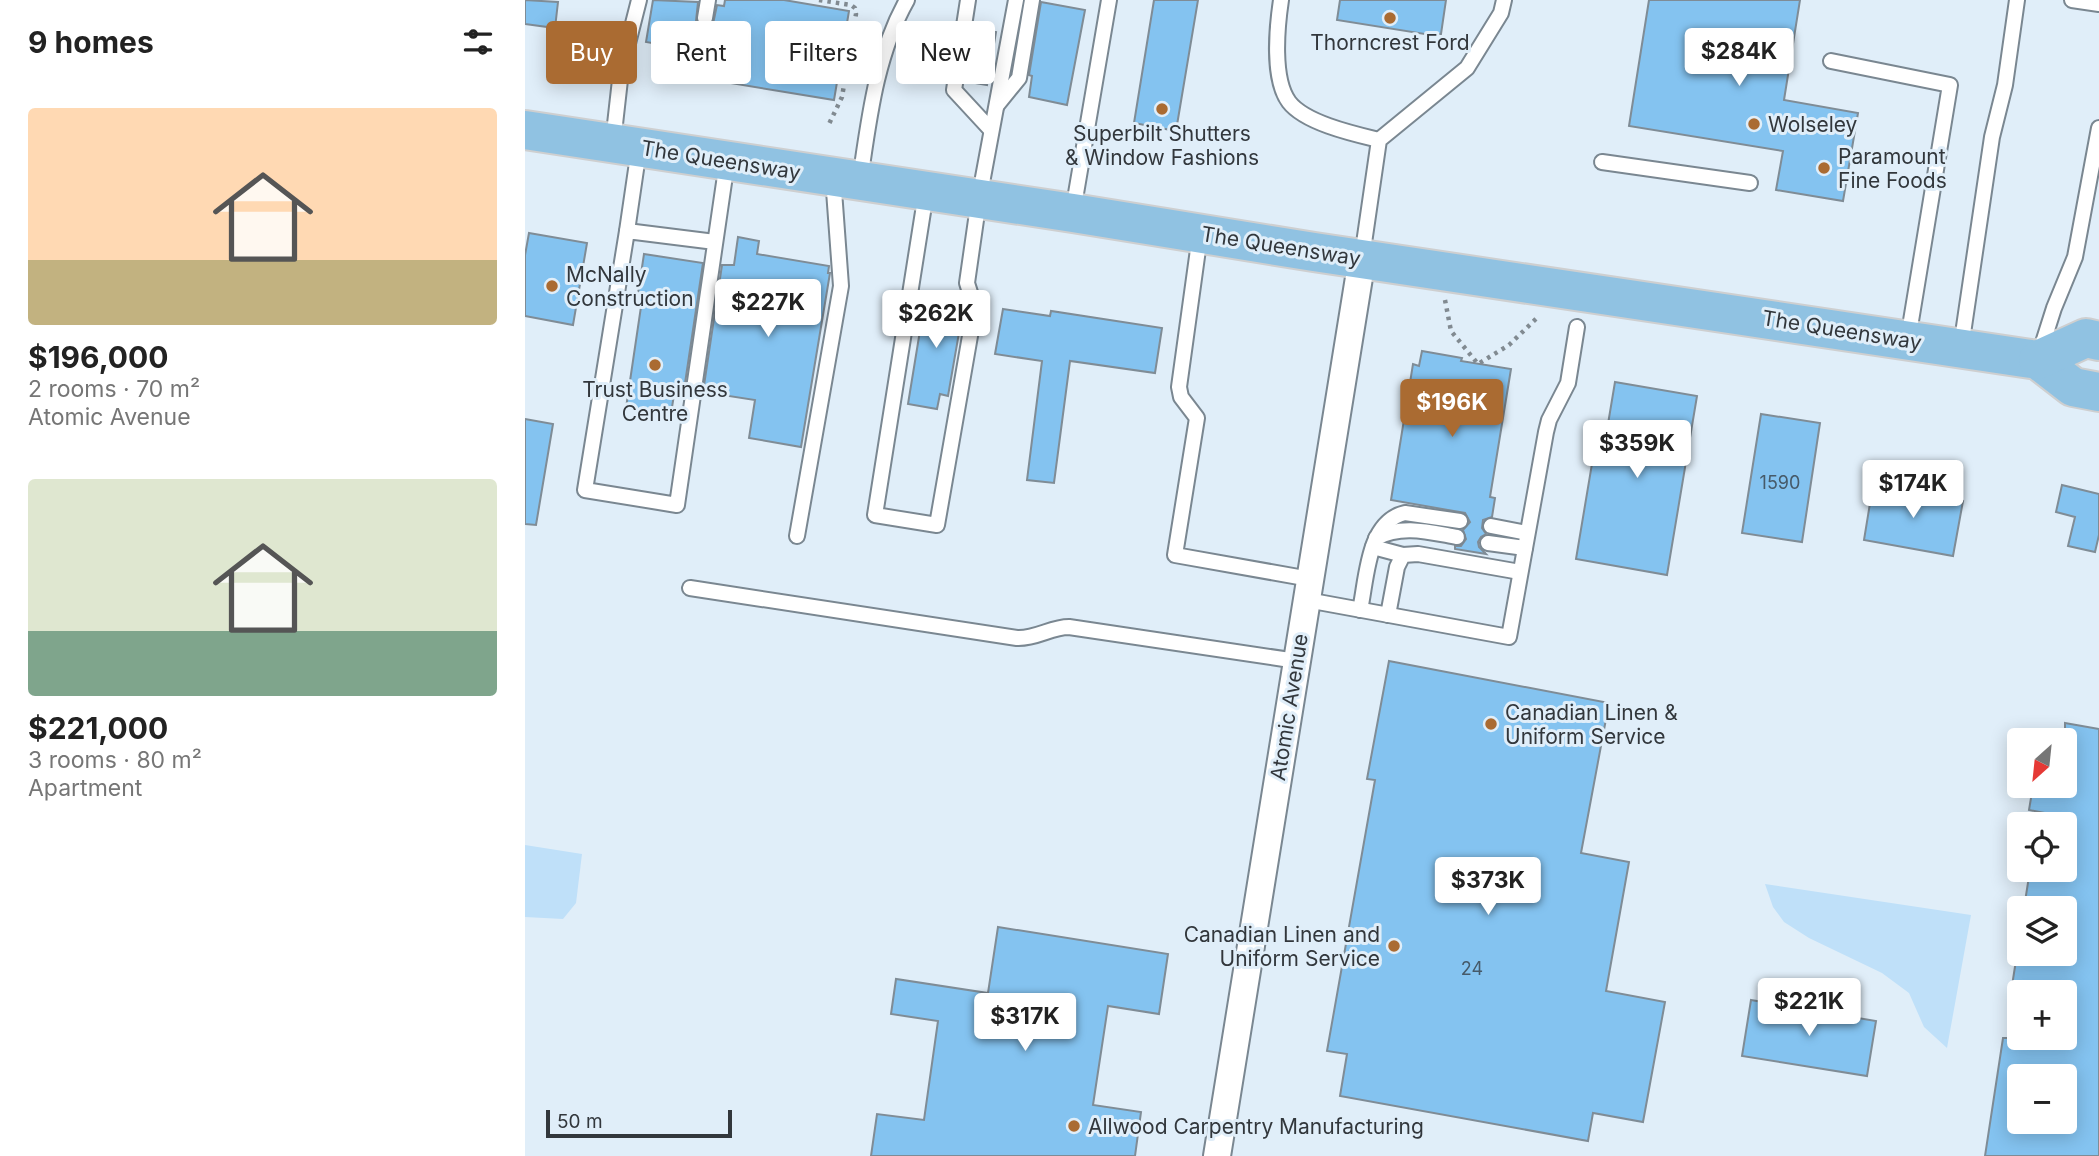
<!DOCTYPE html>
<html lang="en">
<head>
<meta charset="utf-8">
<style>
  body { margin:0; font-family:Inter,sans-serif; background:#f6f6f6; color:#222; height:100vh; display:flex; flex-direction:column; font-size:26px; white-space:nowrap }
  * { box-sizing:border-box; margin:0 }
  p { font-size:23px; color:#767676 }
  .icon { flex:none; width:38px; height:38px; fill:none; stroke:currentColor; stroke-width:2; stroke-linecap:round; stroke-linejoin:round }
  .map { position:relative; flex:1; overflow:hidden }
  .sheet { display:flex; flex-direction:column; background:#fff; width:525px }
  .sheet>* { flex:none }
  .guide { position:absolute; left:21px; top:21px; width:665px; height:63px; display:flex; gap:14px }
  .needle { width:46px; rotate:207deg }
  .fabs { position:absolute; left:1482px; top:728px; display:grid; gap:14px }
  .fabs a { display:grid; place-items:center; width:70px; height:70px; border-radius:7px; background:#fff; box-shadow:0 4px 18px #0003; font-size:35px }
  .scale { position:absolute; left:21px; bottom:18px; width:186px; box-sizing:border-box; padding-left:7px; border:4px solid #32373c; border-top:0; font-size:19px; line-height:24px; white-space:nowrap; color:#32373c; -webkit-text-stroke:5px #e0eef9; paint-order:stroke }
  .price { position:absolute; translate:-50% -60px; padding:0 16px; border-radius:7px; background:#fff; color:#222; font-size:23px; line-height:46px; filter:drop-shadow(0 2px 4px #0008) }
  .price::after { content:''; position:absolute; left:50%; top:42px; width:21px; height:16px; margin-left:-10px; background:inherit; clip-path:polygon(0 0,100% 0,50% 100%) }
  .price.active { background:#aa6b32; color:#fff }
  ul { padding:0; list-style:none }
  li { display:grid; align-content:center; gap:14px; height:371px; padding:0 28px }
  li span { display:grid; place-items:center; height:217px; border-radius:7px; color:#555 }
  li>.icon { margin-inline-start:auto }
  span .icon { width:126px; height:126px; fill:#fffc; stroke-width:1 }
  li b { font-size:30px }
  h2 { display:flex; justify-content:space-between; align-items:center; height:84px; padding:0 28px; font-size:30px }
  .chip { padding:0 24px; border-radius:7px; background:#fff; box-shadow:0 4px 18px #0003; font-size:24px; line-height:63px }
  .chip.active { background:#aa6b32; color:#fff }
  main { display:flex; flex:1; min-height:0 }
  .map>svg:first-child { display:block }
  .grass { fill:#bfe0f9 }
  .building { fill:#84c3f0; stroke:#7f8c96; stroke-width:2; fill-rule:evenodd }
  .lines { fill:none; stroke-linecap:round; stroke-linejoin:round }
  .lane-casing { stroke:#7a8791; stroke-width:18 }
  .street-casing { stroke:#7a8791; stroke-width:30 }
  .primary-casing { stroke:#cecfd0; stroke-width:42 }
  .path { stroke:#818a91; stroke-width:4.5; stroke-dasharray:3.5 5; stroke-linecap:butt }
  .lane { stroke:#fff; stroke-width:14 }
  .street { stroke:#fff; stroke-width:26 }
  .primary { stroke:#90c2e2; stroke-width:38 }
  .poi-dot { fill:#aa6b32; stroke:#e0eef9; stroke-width:2.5 }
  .labels { text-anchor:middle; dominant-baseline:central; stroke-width:6; stroke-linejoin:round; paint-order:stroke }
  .number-label { font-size:18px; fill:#465a69 }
  .poi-label { font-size:21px; fill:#32373c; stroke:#e0eef9; text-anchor:start }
  .street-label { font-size:21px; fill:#32373c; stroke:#e0eef9 }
</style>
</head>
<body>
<main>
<section class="sheet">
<h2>9 homes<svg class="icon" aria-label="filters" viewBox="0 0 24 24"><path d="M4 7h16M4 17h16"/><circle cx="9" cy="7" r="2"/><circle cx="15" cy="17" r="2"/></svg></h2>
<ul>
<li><span style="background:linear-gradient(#ffd9b3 70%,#c2b280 0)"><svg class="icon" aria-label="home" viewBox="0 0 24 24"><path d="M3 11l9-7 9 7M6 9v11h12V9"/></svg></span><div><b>$196,000</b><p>2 rooms · 70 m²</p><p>Atomic Avenue</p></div></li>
<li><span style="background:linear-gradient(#dfe7d0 70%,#7fa58c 0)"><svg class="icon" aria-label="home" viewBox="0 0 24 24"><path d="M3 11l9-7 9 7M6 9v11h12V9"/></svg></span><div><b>$221,000</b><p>3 rooms · 80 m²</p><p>Apartment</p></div></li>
</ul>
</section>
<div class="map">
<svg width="1574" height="1156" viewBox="0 0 1574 1156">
  <rect width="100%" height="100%" fill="#e0eef9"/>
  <g class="grass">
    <polygon points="0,845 57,854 51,903 38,919 0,917"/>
    <polygon points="1240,884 1446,915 1422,1048 1399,1027 1384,993 1357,973 1284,938 1259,922 1248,907"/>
  </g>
  <g class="building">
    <polygon points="0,0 33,2 30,28 0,24"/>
    <polygon points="128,0 173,2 171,21 179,28 188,24 192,5 199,6 200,0 259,0 324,11 309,100 163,76 168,50 121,42"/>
    <polygon points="629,0 673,0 651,131 609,123"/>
    <polygon points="815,0 921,0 916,34 913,34 912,36 812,20"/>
    <polygon points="1124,0 1275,0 1259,100 1333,113 1318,201 1251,190 1258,151 1104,126"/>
    <polygon points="516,2 560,10 542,105 504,97 507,76 504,75"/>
    <polygon points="451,29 471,32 462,85 445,82 441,76"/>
    <polygon points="4,233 62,243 48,325 0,316 0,255"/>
    <polygon points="213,237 234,241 232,254 304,266 303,273 305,273 276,447 224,438 230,400 178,392 197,265 209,265"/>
    <polygon points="119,254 178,263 159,390 150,388 146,414 101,408 117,300 112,300"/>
    <polygon points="401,294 437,300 439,304 423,396 415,394 412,409 383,404"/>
    <polygon points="478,309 525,316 526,311 637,328 630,373 545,361 529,483 502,480 517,361 470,354"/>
    <polygon points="897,351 937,358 936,361 986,369 965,497 970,498 967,517 958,520 957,528 961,534 956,537 953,542 954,547 961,554 930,549 930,546 936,546 941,539 938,530 945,522 940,513 866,500 888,364 894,366"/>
    <polygon points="1090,382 1172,396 1142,575 1051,559 1073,428 1082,430"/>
    <polygon points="1236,414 1295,423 1277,542 1217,533"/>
    <polygon points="0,419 28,424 11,525 0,524"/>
    <polygon points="1348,485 1438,501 1428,556 1339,540"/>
    <polygon points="1537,485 1574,494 1574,535 1570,552 1543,546 1550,517 1531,512"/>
    <polygon points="864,661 1084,703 1056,853 1104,862 1081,991 1140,1002 1118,1122 1068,1113 1063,1141 815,1096 822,1054 802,1051 850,780 842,779"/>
    <path d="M 1540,723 L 1574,729 L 1574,1156 L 1460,1156 L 1478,1038 L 1540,1038 L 1540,992 L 1486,992 L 1492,954 L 1540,954 L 1540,908 L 1499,908 L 1505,870 L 1540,870 L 1540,824 L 1518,824 L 1520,813 L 1504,810 L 1508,786 L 1540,786 ZM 1494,1076 L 1540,1076 L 1540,1122 L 1494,1122 Z"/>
    <polygon points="473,927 643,954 634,1014 583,1006 568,1105 616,1112 610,1156 346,1156 352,1114 399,1120 413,1021 366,1014 371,979 463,993"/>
    <polygon points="1226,1000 1351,1021 1342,1076 1217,1056"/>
  </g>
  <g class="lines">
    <g class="lane-casing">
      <g id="lane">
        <polyline points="443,0 429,90 466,130"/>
        <path d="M 756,0 C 752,27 747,79 764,102 C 780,123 829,134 854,140"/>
        <polyline points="1547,0 1574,4"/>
        <polyline points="180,18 183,0"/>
        <polyline points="1306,61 1425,85 1383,339"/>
        <polyline points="472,105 494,78 507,0"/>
        <polyline points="88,142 96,71 114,0"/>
        <polyline points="1077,162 1225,183"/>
        <path d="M 335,180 C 344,119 351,55 382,0"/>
        <polyline points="401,193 350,515 412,525 449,313 449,305 442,283 454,199 491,0"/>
        <polyline points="548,211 584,0"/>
        <polyline points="102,231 114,149"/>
        <polyline points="675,235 654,387 656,397 672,418 650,555 785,579"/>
        <polyline points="190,242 102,231 60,490 152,505 202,162"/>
        <polyline points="837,257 854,140 942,68 976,13 979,0"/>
        <polyline points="1436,347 1467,137 1480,85 1492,0"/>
        <polyline points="1515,352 1529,308 1550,257 1574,128"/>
        <polyline points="966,526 1002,533"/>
        <polyline points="272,536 316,286 308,177"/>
        <path d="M 851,538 C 877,524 904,532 932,537"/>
        <polyline points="963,543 1000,548"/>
        <polyline points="848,547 878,555"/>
        <path d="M 165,588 L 492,638 C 511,639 526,627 544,627 L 772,661"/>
        <polyline points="782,600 984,637 1021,432 1024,420 1043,383 1052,327"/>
        <path d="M 835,610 C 842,578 842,522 880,513 L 935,521"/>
        <polyline points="863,615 872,567 878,555 893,554 995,572"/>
      </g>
    </g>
    <g class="street-casing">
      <polyline id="street" points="692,1156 837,259"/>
    </g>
    <g class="primary-casing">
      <g id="primary">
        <polyline points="0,130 548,213 789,252 1499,358 1513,360 1548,387 1574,392"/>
        <polyline points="1513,360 1561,338 1574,341"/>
      </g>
    </g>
    <g class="path">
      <polyline points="294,0 326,5 330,8 331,14 317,97 304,124"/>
      <polyline points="920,300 926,331 953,364 984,345 1014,316"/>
    </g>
    <use href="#lane" class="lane"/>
    <use href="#street" class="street"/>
    <use href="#primary" class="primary"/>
  </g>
  <g class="poi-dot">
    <circle cx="865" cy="18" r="7"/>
    <circle cx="637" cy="109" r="7"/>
    <circle cx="1229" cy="124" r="7"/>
    <circle cx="1299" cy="168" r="7"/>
    <circle cx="27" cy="286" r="7"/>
    <circle cx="130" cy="365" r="7"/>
    <circle cx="966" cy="724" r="7"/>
    <circle cx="869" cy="946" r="7"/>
    <circle cx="549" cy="1126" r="7"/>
  </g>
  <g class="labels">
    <g class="number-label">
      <text x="1255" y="482">1590</text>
      <text x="947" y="968">24</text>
    </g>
    <g class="poi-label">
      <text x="865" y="42" text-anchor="middle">Thorncrest Ford</text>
      <text x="1243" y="124">Wolseley</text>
      <text x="637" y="133" text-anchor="middle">Superbilt Shutters<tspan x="637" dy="24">&amp; Window Fashions</tspan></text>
      <text x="1313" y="156">Paramount<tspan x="1313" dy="24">Fine Foods</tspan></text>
      <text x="41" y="274">McNally<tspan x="41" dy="24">Construction</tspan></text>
      <text x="130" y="389" text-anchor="middle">Trust Business<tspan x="130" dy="24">Centre</tspan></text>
      <text x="980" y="712">Canadian Linen &amp;<tspan x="980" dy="24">Uniform Service</tspan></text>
      <text x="855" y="934" text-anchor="end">Canadian Linen and<tspan x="855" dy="24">Uniform Service</tspan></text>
      <text x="563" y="1126">Allwood Carpentry Manufacturing</text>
    </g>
    <g class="street-label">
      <text transform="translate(196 160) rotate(9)">The Queensway</text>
      <text transform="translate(756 246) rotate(9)">The Queensway</text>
      <text transform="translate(1317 330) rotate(9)">The Queensway</text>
      <text transform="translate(764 707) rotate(-81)">Atomic Avenue</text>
    </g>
  </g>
</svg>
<div class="fabs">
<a><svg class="needle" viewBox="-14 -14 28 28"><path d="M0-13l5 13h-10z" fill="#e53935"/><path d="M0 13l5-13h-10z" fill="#767676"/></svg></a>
<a><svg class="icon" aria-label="locate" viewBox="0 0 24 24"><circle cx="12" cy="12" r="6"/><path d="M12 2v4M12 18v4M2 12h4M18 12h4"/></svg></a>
<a><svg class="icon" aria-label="layers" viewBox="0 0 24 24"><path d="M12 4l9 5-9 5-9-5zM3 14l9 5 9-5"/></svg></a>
<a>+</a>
<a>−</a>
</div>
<div class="scale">50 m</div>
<b class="price" style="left:1214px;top:88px">$284K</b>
<b class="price" style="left:243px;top:339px">$227K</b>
<b class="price" style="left:411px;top:350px">$262K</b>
<b class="price active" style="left:927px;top:439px">$196K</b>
<b class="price" style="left:1112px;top:480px">$359K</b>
<b class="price" style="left:1388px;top:520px">$174K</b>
<b class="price" style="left:963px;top:917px">$373K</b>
<b class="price" style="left:1284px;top:1038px">$221K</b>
<b class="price" style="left:500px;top:1053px">$317K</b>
<div class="guide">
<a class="chip active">Buy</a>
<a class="chip">Rent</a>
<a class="chip">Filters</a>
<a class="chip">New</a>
</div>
</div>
</main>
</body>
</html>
